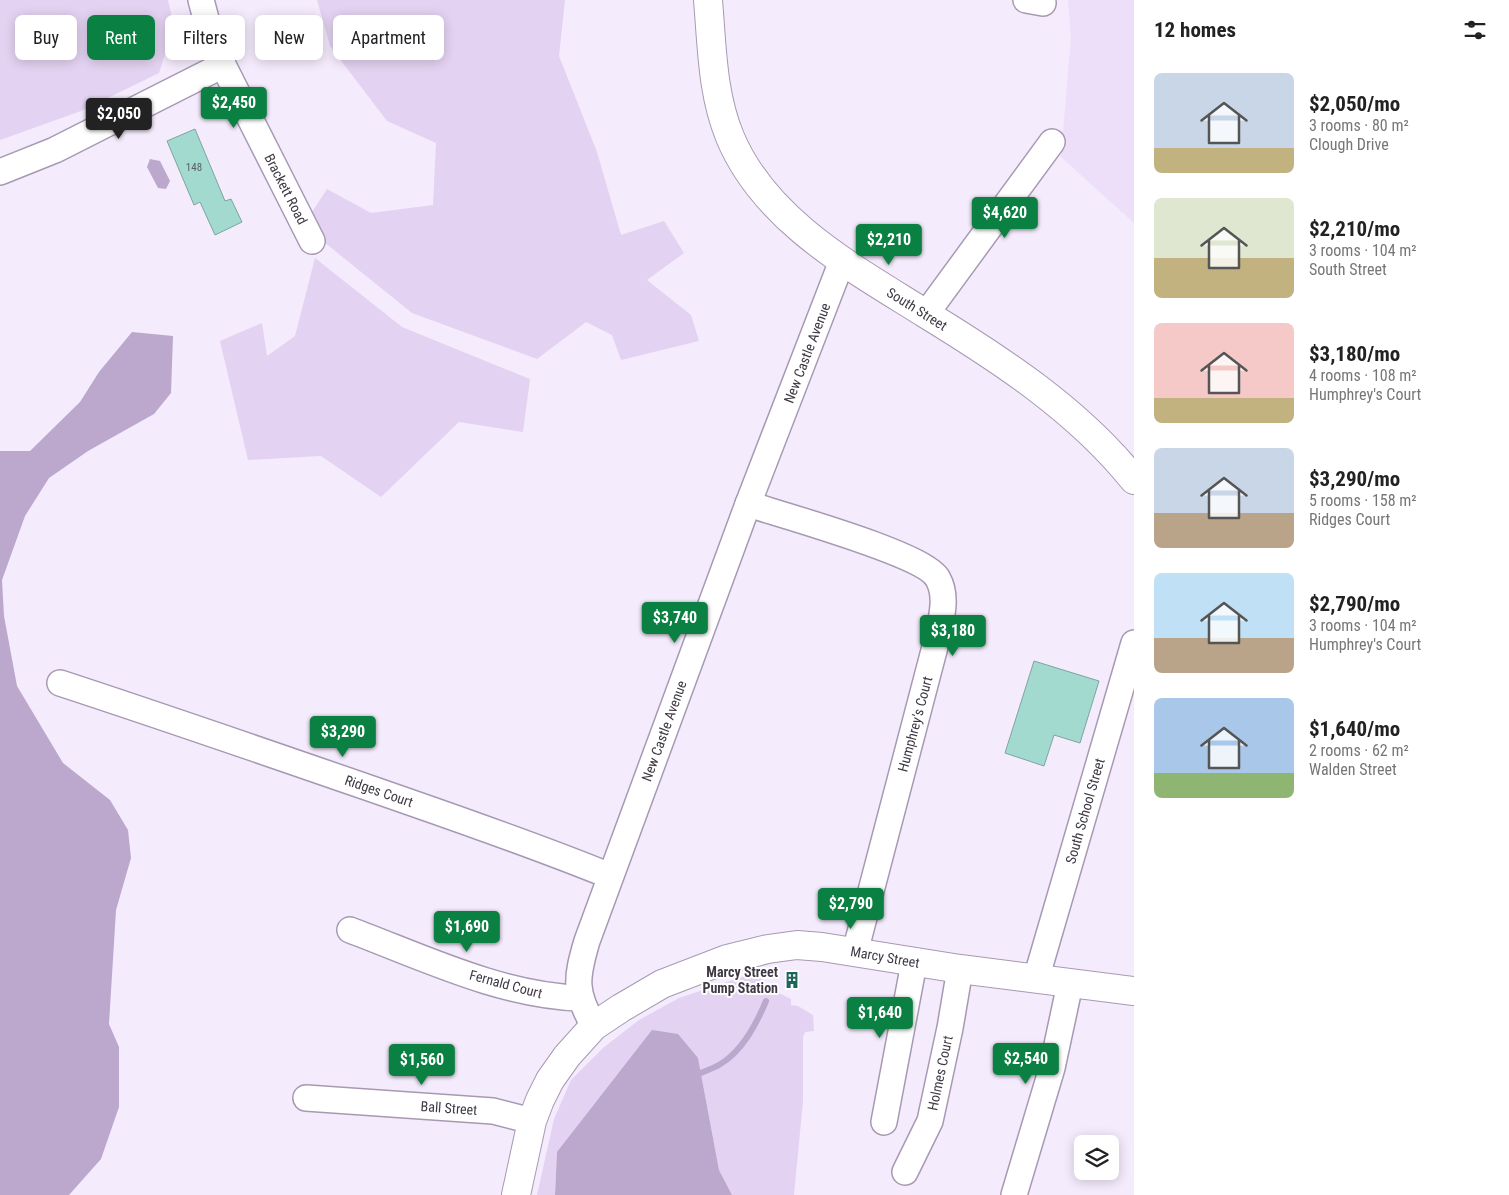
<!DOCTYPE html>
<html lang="en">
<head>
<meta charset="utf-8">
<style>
  body { margin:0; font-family:"Roboto Condensed",sans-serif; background:#f6f6f6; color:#222; height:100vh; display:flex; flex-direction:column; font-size:19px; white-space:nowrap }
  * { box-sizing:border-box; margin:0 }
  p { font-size:16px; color:#767676 }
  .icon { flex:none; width:28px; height:28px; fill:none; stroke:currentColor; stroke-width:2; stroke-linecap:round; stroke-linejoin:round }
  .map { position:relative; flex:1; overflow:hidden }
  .side { display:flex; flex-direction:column; background:#fff; width:375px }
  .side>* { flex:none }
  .top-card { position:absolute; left:15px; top:15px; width:475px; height:45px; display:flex; gap:10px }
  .fabs { position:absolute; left:1074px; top:1135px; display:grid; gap:10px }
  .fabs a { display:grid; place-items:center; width:45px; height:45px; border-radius:8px; background:#fff; box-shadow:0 2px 12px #0003; font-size:25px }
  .price { position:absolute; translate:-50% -42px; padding:0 11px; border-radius:5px; background:#0b8043; color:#fff; font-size:16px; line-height:32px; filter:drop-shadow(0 1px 2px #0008) }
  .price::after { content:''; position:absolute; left:50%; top:30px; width:15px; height:11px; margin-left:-8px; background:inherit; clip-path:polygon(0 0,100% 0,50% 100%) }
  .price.current { background:#222; color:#fff }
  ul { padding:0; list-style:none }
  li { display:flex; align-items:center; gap:15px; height:125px; padding:0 20px }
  li span { display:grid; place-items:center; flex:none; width:140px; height:100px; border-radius:8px; color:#555 }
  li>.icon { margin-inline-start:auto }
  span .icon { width:60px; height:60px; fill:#fffc; stroke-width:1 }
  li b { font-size:21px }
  h2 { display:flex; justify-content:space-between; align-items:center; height:60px; padding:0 20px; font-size:21px }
  .tag { padding:0 18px; border-radius:8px; background:#fff; box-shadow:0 2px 12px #0003; font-size:18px; line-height:45px }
  .tag.current { background:#0b8043; color:#fff }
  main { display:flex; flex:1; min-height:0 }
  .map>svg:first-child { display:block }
  .built { fill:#eddefa }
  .green { fill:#e3d2f1 }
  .water { fill:#bca7cd }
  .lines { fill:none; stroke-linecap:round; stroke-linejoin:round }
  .stream { stroke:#bca7cd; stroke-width:6 }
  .building { fill:#a2dad0; stroke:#7fa49d }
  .minor-casing { stroke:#a799b3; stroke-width:28 }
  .tertiary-casing { stroke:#a799b3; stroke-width:30 }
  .secondary-casing { stroke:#a799b3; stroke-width:30 }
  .minor { stroke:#fff; stroke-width:25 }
  .tertiary { stroke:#fff; stroke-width:28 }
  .secondary { stroke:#fff; stroke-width:28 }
  .labels { text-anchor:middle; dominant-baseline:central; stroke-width:4; stroke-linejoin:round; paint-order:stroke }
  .number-label { font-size:11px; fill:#586167 }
  .street-label { font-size:14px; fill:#3f3944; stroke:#fff }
  .poi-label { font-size:14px; font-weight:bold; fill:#3f3944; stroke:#fff; text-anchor:end }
</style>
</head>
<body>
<main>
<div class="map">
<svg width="1134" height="1195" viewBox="0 0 1134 1195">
  <rect width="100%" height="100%" fill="#f4ebfc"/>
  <polygon class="built" points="1068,0 1134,0 1134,223 1061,157 1071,37"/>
  <g class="green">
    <polygon points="0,0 168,0 174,26 159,73 81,111 0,140"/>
    <polygon points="317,0 565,0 559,56 597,152 621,235 664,221 684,253 647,280 691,315 699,341 621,360 612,335 586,322 537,359 412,313 319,238 312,212 327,189 371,213 433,205 436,143 387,121 330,46"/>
    <polygon points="315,258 402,327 530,379 523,432 459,422 381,497 321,456 248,460 220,341 262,323 267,356 295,336"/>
    <polygon points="754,973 773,990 791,999 791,1005 798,1006 813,1015 814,1031 805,1032 803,1037 803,1101 794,1195 732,1195 719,1170 698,1058 557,1152 555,1195 537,1195 554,1119 571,1080 603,1048 639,1020 679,998"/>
  </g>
  <g class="water">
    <polygon points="150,159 160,161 170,181 166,189 158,188 147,167"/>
    <polygon points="132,332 173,336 171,393 154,414 88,451 49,478 25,516 2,580 4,616 17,686 63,763 110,800 128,830 131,858 116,910 109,1024 119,1047 119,1107 101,1159 69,1195 0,1195 0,451 30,451 80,402 99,372"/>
    <polygon points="652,1030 678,1034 698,1058 719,1170 732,1195 555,1195 557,1152"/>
  </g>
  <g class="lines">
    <path class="stream" d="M 701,1073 C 707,1070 714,1068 719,1065 C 742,1052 756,1025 766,1001"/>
  </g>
  <g class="building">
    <polygon points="195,129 225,201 231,199 242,222 215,235 200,202 194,205 167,141"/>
    <polygon points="1034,661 1099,681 1080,743 1054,735 1044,766 1005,753"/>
  </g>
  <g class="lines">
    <g class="minor-casing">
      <g id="minor">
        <polyline points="201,0 209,30 223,65 312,241"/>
        <polyline points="1026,0 1043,3"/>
        <polyline points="0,172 55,150 223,65"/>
        <polyline points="926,314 1052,142"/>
        <path d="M 748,504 C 781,515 925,554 938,579 C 948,597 941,620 937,639 L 855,952"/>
        <path d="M 60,683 C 164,717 268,753 372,789 C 452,817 532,844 610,876"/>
        <path d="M 350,930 C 422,957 502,996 580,998"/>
        <polyline points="1036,979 1134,643"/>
        <path d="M 594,1026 C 574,992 576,978 587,941 L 748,504 L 842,261"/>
        <polyline points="306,1098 493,1111 532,1121"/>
        <polyline points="884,1122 914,963"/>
        <polyline points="905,1172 930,1121 950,1028 960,969"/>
        <polyline points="1014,1195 1052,1068 1070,984"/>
      </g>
    </g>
    <g class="tertiary-casing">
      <path id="tertiary" d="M 708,0 C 712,46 712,94 730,137 C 765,221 853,268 926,314 C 1001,360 1078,410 1134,480"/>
    </g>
    <g class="secondary-casing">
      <polyline id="secondary" points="516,1195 532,1121 540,1100 550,1080 567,1056 594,1026 621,1008 662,984 727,959 768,949 797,945 822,947 960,969 1134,991"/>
    </g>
    <use href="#minor" class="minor"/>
    <use href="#tertiary" class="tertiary"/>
    <use href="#secondary" class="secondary"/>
  </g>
  <defs>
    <g id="building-bare" transform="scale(1.35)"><path d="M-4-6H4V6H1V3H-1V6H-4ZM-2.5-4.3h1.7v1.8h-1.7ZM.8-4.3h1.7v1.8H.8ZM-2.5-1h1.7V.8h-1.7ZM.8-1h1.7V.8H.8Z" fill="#1d665d" stroke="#fff" stroke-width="2.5" paint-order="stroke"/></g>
  </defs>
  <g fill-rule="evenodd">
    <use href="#building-bare" x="792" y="980"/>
  </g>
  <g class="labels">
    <g class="number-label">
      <text x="194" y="167">148</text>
    </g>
    <g class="street-label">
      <text transform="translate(286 189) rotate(63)">Brackett Road</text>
      <text transform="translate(917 309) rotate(32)">South Street</text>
      <text transform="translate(807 353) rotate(-69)">New Castle Avenue</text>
      <text transform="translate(915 724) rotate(-75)">Humphrey's Court</text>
      <text transform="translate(664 731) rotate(-70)">New Castle Avenue</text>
      <text transform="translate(379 791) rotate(19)">Ridges Court</text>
      <text transform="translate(1085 811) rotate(-74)">South School Street</text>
      <text transform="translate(885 957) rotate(10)">Marcy Street</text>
      <text transform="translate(506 984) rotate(15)">Fernald Court</text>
      <text transform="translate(940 1073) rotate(-78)">Holmes Court</text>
      <text transform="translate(449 1108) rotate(4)">Ball Street</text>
    </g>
    <g class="poi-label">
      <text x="778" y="972">Marcy Street<tspan x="778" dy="16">Pump Station</tspan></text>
    </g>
  </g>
</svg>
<div class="fabs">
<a><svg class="icon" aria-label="layers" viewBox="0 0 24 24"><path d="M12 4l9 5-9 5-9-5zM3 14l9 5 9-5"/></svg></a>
</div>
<b class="price" style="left:234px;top:129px">$2,450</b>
<b class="price current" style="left:119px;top:140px">$2,050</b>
<b class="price" style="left:1005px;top:239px">$4,620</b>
<b class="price" style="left:889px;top:266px">$2,210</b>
<b class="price" style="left:675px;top:644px">$3,740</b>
<b class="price" style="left:953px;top:657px">$3,180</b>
<b class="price" style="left:343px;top:758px">$3,290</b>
<b class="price" style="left:851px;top:930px">$2,790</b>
<b class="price" style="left:467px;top:953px">$1,690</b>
<b class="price" style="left:880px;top:1039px">$1,640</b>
<b class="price" style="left:1026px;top:1085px">$2,540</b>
<b class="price" style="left:422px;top:1086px">$1,560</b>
<div class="top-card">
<a class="tag">Buy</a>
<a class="tag current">Rent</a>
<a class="tag">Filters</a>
<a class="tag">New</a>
<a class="tag">Apartment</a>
</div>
</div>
<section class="side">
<h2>12 homes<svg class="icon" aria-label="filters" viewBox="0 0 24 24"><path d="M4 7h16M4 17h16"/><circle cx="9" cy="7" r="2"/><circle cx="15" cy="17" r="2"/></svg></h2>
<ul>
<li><span style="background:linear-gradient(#c9d6e8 75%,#c2b280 0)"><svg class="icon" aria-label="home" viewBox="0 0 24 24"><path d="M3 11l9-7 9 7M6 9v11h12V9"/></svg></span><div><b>$2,050/mo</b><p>3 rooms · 80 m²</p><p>Clough Drive</p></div></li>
<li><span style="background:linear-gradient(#dfe7d0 60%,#c2b280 0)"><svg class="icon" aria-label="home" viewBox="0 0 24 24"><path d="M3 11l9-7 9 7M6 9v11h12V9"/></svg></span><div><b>$2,210/mo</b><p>3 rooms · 104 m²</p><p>South Street</p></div></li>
<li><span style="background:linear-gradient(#f6c9c9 75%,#c2b280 0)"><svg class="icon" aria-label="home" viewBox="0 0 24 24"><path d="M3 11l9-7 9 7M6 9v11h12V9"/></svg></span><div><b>$3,180/mo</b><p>4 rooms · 108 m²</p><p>Humphrey's Court</p></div></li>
<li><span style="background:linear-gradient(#c9d6e8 65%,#b9a48a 0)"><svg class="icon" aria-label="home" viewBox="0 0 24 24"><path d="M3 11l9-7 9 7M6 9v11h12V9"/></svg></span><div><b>$3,290/mo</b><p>5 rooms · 158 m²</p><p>Ridges Court</p></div></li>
<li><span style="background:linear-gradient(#bfe0f5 65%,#b9a48a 0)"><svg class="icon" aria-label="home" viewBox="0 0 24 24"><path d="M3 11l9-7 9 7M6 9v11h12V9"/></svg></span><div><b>$2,790/mo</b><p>3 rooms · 104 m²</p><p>Humphrey's Court</p></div></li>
<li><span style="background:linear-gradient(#a9c7e8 75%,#8fb573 0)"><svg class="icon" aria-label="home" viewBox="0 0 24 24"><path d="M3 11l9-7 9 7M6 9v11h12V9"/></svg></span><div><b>$1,640/mo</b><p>2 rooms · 62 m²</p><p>Walden Street</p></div></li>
</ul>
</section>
</main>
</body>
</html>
